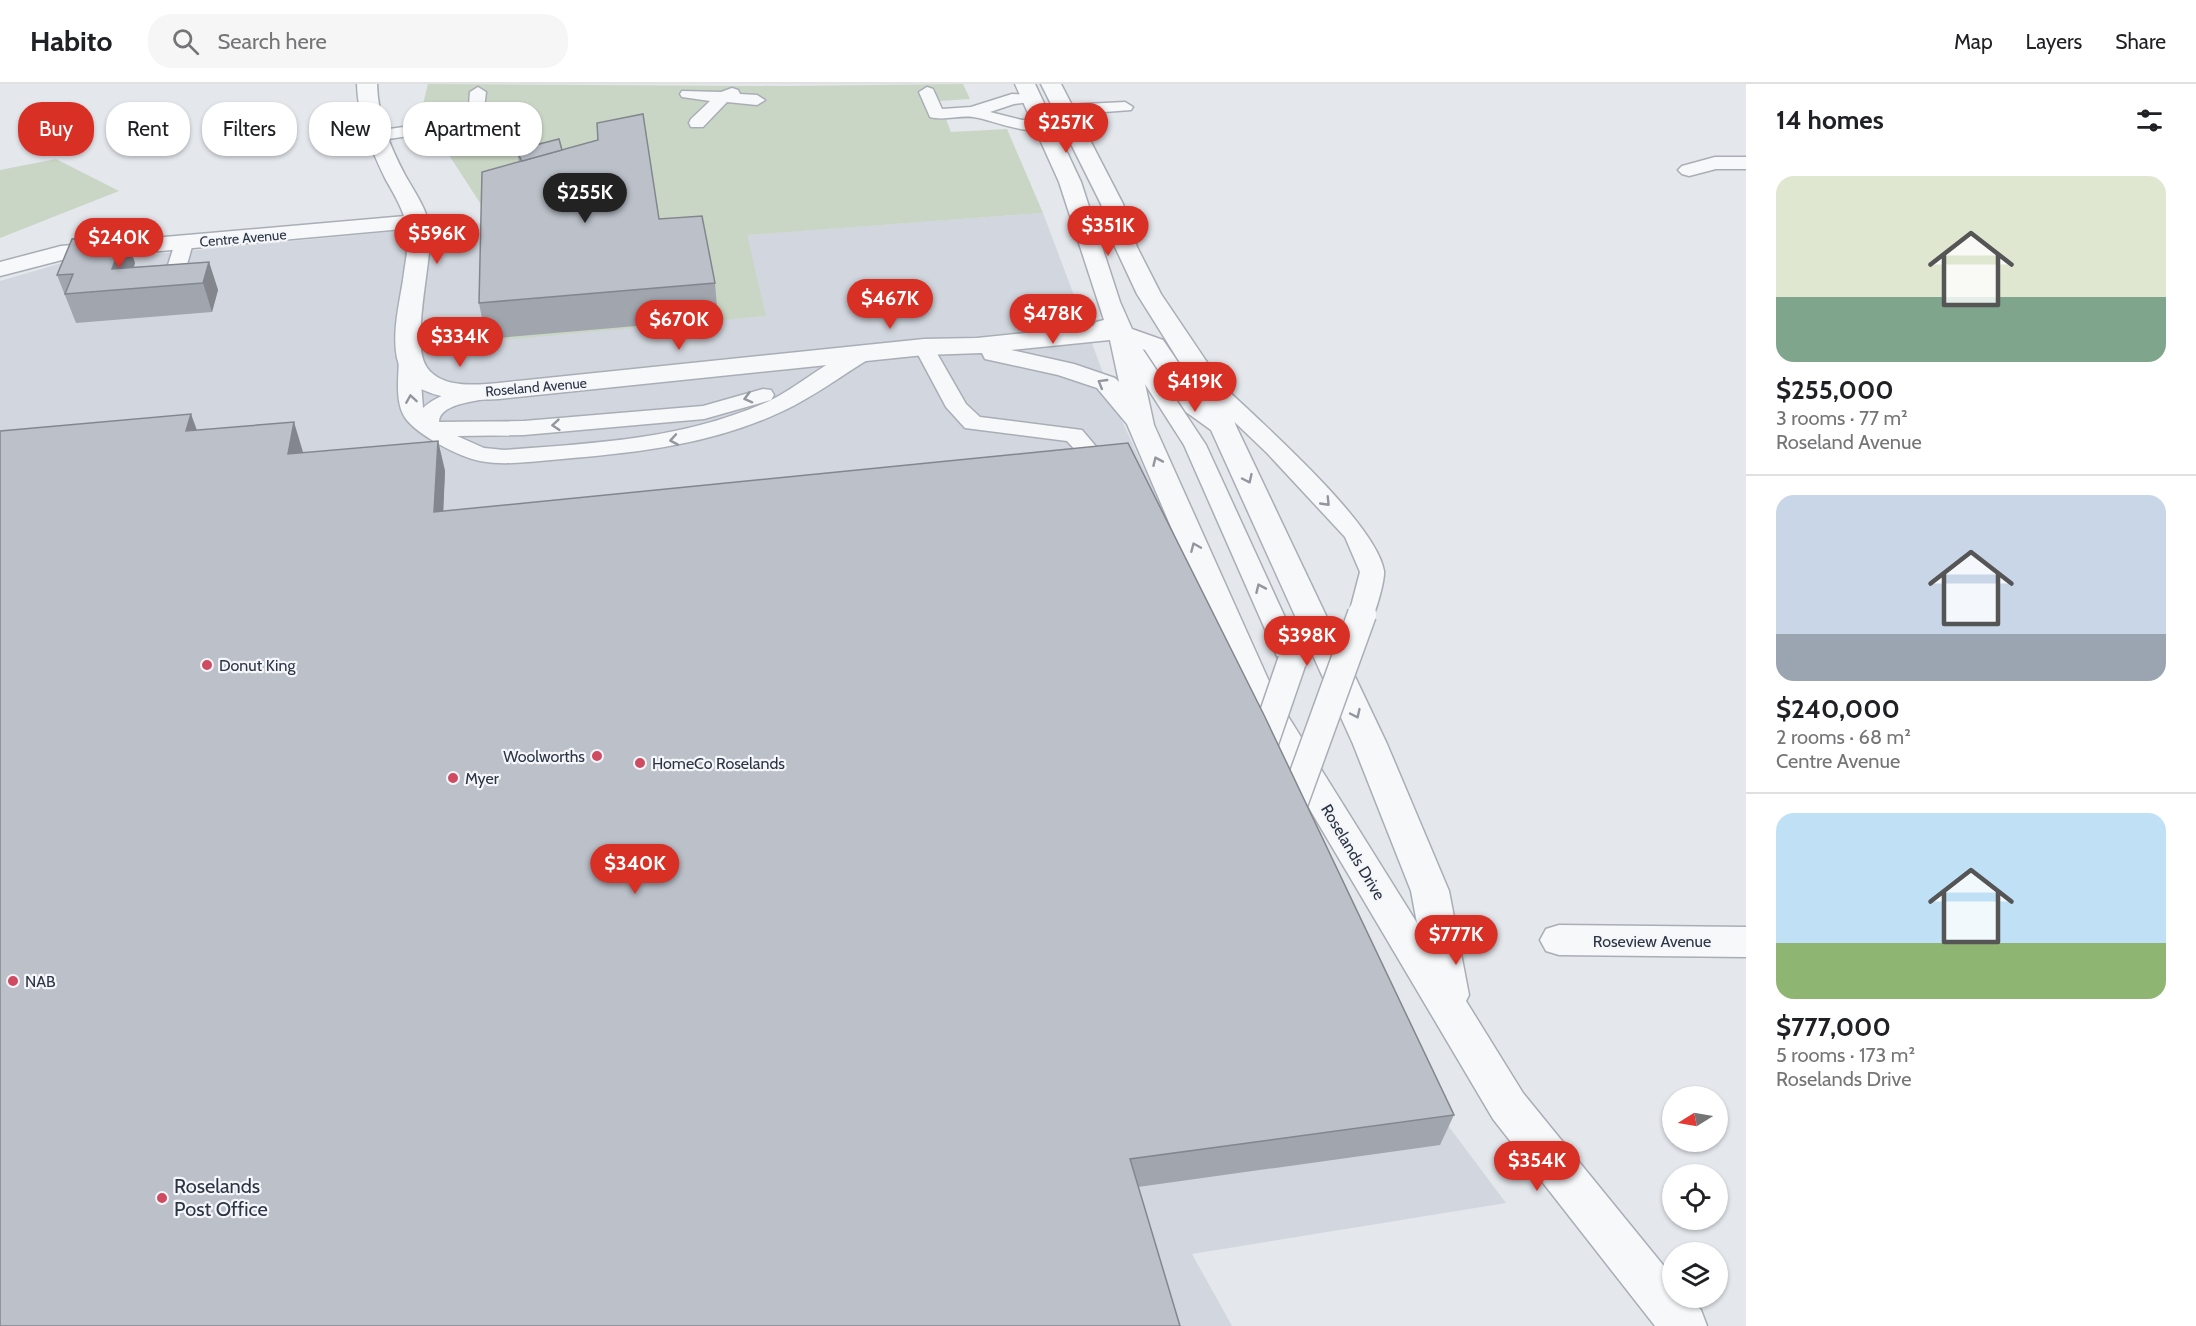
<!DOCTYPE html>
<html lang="en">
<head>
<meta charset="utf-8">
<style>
  body { margin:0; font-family:Cabin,sans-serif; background:#f6f6f6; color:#202124; height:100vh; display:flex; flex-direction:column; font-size:22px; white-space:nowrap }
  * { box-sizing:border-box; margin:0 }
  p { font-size:20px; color:#757577 }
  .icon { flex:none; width:33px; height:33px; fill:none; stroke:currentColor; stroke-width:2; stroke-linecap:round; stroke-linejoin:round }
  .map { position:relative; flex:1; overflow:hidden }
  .drawer { display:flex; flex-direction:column; background:#fff; width:450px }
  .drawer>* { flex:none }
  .top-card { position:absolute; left:18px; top:18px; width:570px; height:54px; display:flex; gap:12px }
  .needle { width:39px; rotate:259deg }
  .tools { position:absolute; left:1662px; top:1002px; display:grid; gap:12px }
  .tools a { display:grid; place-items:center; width:66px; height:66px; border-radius:50%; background:#fff; box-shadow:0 2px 4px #0004; font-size:30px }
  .price { position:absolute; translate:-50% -51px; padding:0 14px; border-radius:21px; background:#d93025; color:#fff; font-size:20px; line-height:39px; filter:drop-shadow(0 2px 3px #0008) }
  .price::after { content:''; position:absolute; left:50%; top:36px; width:18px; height:14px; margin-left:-9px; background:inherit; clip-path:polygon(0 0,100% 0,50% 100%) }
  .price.on { background:#222; color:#fff }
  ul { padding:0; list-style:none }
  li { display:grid; align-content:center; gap:12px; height:318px; padding:0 30px }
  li+li { border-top:2px solid #e0e0e0 }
  li span { display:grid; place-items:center; height:186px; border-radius:18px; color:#555 }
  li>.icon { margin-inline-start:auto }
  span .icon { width:108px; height:108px; fill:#fffc; stroke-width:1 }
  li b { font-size:26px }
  h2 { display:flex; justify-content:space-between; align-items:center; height:72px; padding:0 30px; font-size:26px }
  .tag { padding:0 21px; border-radius:24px; background:#fff; box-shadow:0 2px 4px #0004; font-size:21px; line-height:54px }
  .tag.on { background:#d93025; color:#fff }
  header { display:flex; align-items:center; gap:36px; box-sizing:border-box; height:84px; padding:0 30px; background:#fff; border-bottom:2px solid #e0e0e0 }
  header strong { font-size:28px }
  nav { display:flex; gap:33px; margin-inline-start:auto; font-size:21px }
  .search { width:420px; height:54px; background:#f6f6f6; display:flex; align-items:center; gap:15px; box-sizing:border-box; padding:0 21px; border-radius:24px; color:#757577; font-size:22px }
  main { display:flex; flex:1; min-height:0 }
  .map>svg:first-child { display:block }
  .built { fill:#d2d6de }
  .green { fill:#cad6c5 }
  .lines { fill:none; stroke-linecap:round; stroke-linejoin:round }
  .service-casing { stroke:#a9aeb6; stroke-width:3 }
  .minor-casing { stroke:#a9aeb6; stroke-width:3 }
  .tertiary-casing { stroke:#a9aeb6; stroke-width:3 }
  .service { fill:#f7f8fa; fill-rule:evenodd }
  .minor { fill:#f7f8fa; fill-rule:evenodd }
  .tertiary { fill:#f7f8fa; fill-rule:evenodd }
  .service-bridge-casing { stroke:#a9aeb6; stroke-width:31; stroke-linecap:butt }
  .service-bridge { stroke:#f7f8fa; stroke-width:28 }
  .wall { fill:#a1a5ad }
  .shaded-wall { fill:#83868d }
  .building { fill:#bbc0c9; stroke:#83868d; stroke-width:1.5 }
  .oneway { stroke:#91969f }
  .poi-dot { fill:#cf4b61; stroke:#f4f6f9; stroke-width:2 }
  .labels { text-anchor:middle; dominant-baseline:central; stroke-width:4.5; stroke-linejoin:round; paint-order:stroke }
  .far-street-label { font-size:14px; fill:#2b3544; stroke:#f4f6f9 }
  .poi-label { font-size:16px; fill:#2b3544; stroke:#f4f6f9; text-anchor:start }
  .street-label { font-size:16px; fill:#2b3544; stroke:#f4f6f9 }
  .near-poi-label { font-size:20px; fill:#2b3544; stroke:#f4f6f9; text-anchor:start }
</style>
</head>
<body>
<header>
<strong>Habito</strong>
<div class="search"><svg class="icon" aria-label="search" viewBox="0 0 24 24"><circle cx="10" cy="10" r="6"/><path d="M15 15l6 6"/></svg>Search here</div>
<nav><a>Map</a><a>Layers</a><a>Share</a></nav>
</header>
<main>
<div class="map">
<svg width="1746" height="1242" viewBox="0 0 1746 1242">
  <rect width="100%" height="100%" fill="#e4e7ec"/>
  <polygon class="built" points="1043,129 1117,326 1441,1032 1506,1119 1192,1170 1232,1242 0,1242 0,197 62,179 482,139 482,257 765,232 746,151"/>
  <g class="green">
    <polygon points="428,0 786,2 963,0 970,15 939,17 951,48 1007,45 1043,129 747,151 766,232 482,258 482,122 421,28"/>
    <polygon points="56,75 119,107 0,154 0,86"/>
  </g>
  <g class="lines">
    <g class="service-casing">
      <g id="service">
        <polygon points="478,3 486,8 482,41 375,57 367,52 375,47 468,34 470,8"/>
        <path d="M 927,3 L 933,5 L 942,25 L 971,23 L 1012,10 L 1038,11 L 1040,14 L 1038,17 L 1014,20 L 990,28 L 1022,36 L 1043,35 L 1051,40 C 1037,57 992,35 973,33 C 959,31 944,37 930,33 L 919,8 Z"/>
        <polygon points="732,4 738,6 740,10 757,11 765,16 757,21 727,18 703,43 691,43 689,39 691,35 710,17 682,13 680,10 682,7 721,8"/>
        <polygon points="1125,18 1133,23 1131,26 1065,31 1057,26 1065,21"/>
        <polygon points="184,153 193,159 180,206 170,212 163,210 160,206 175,159"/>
        <polygon points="1121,241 1128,243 1206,361 1305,577 1301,583 1292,586 1283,583 1279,577 1184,361 1111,247 1114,243"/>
        <polygon points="924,257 931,259 966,320 980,333 1082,346 1099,366 1114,394 1111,399 1095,399 1078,369 1067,357 965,344 946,323 914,263 917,259"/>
        <path d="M 862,265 L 869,267 L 872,271 L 869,275 C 841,292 813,313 783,327 C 713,360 637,369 562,375 C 534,377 507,382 480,377 C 459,373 418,351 406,335 C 394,319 399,291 399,272 L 402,268 L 416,268 L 419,272 L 423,324 C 440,308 477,298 500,303 L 503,308 L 500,313 C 485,316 439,318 439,338 L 524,337 L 703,322 L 763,305 L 771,306 L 774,311 L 771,316 L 704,335 L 524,351 L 457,352 L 484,364 L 504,366 C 595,359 681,356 767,318 C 798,304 829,273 862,265 Z"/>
        <path d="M 1210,296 L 1218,297 C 1256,334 1376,438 1384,487 C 1385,496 1376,528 1371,536 L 1362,538 L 1353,536 L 1349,530 L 1360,488 L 1345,453 L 1267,369 L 1202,307 L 1199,302 L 1202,297 Z"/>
      </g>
    </g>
    <g class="minor-casing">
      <g id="minor">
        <polygon points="1715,73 1746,73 1746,85 1716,85 1689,92 1682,90 1678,86 1682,82"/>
        <polygon points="417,131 425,133 428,138 425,143 62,176 0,192 0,178 61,162"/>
        <polygon points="1559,841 1746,843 1746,873 1559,871 1546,867 1540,856 1546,845"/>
      </g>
    </g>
    <g class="tertiary-casing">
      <path id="tertiary" d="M 357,0 L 377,0 C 378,34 390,62 405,91 C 415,109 430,129 430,150 C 431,181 411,258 426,282 C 440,305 477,301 499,299 L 924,255 L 977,254 L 1093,242 L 1096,238 L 1104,236 L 1059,98 L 1015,0 L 1035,0 L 1081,98 L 1120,218 L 1132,245 L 1163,256 L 1199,309 L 1137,210 L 1115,163 L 1101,120 L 1041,0 L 1061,0 L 1123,120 L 1137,163 L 1161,210 L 1223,302 L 1236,342 L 1387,660 L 1449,807 L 1469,911 L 1466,917 L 1523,1009 L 1672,1192 L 1672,1214 L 1690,1214 L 1701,1226 L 1707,1242 L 1655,1242 L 1493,1035 L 1244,614 L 1127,340 L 1097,304 L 1058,291 L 985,275 L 982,269 L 924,271 L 499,315 C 465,317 406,317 397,274 C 392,249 399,221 403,196 C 405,179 410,159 407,142 C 403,125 394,110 386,96 C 371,65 358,35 357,0 ZM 1110,256 L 1119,298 L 1115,294 L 1074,280 L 1011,266 ZM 1137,263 L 1145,266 L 1186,328 L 1211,346 L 1353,660 L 1411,807 L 1417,839 L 1276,613 L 1154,341 Z"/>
    </g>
    <use href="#service" class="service"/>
    <use href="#minor" class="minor"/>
    <use href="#tertiary" class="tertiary"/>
    <g class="service-bridge-casing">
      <g id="service-bridge">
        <polyline points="1258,676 1292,577"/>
        <polyline points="1287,737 1362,530"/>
      </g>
    </g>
    <use href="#service-bridge" class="service-bridge"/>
  </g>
  <g class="wall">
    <polygon points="516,66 562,66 659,135 715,199 718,235 486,255 479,219 519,77"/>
    <polygon points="125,151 135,179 134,183 209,178 218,206 212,228 76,239 57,191"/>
    <polygon points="197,346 303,368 303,369 438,357 445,387 443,427 1454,1031 1440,1061 1138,1103 0,1242"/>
  </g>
  <g class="shaded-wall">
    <polygon points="125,151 135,179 126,205 112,185"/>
    <polygon points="209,178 218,206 212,228 203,199"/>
    <polygon points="191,330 202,360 186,347"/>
    <polygon points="294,338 303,368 298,401 288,370"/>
    <polygon points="438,357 445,387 442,458 434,428"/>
  </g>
  <g class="building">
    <polygon points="643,30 659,135 702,132 715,199 479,219 482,88 598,56 597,39"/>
    <polygon points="559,55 562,66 522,77 516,66"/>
    <polygon points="125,151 112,185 209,178 203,199 65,210 73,190 57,191 72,155"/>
    <polygon points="191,330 186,347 294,338 288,370 438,357 434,428 1128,359 1264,631 1454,1031 1130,1075 1180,1242 0,1242 0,347"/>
  </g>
  <defs><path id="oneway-chevron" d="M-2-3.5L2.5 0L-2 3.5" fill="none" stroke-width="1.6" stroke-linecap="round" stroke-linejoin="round" transform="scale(1.5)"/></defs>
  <g class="oneway">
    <use href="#oneway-chevron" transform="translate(1102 299) rotate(-149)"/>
    <use href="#oneway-chevron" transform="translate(748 314) rotate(165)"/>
    <use href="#oneway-chevron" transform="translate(411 315) rotate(-99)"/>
    <use href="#oneway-chevron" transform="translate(556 341) rotate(175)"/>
    <use href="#oneway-chevron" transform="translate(674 356) rotate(170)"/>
    <use href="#oneway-chevron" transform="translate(1157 377) rotate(-114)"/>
    <use href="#oneway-chevron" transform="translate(1248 395) rotate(65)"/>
    <use href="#oneway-chevron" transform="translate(1326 418) rotate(46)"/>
    <use href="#oneway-chevron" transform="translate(1195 463) rotate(-113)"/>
    <use href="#oneway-chevron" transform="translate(1260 504) rotate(-114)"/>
    <use href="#oneway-chevron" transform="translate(1356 630) rotate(65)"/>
  </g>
  <g class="poi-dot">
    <circle cx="207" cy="581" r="6"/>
    <circle cx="597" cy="672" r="6"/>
    <circle cx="640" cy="679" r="6"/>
    <circle cx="453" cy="694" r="6"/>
    <circle cx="13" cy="897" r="6"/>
    <circle cx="162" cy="1114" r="6"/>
  </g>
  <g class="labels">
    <g class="far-street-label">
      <text transform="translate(243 154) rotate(-5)">Centre Avenue</text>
      <text transform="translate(536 303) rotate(-5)">Roseland Avenue</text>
    </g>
    <g class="poi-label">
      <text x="219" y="581">Donut King</text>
      <text x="585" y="672" text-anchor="end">Woolworths</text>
      <text x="652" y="679">HomeCo Roselands</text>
      <text x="465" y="694">Myer</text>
      <text x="25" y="897">NAB</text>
    </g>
    <g class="street-label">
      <text transform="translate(1353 768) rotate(59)">Roselands Drive</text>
      <text x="1652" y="857">Roseview Avenue</text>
    </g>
    <g class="near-poi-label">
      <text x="174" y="1102">Roselands<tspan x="174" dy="23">Post Office</tspan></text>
    </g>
  </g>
</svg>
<div class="tools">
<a><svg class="needle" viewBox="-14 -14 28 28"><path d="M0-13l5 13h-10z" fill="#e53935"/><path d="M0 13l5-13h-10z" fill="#757577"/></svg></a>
<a><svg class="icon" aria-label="locate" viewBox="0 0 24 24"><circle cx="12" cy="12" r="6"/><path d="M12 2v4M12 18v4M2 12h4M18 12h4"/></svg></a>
<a><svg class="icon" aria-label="layers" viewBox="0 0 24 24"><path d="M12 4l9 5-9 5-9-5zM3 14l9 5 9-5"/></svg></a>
</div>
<b class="price" style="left:1066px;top:70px">$257K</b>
<b class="price on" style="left:585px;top:140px">$255K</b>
<b class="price" style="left:1108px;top:173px">$351K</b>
<b class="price" style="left:437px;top:181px">$596K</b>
<b class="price" style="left:119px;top:185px">$240K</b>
<b class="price" style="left:890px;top:246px">$467K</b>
<b class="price" style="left:1053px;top:261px">$478K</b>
<b class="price" style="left:679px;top:267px">$670K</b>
<b class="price" style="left:460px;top:284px">$334K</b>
<b class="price" style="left:1195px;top:329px">$419K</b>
<b class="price" style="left:1307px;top:583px">$398K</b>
<b class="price" style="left:635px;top:811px">$340K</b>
<b class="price" style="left:1456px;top:882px">$777K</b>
<b class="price" style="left:1537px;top:1108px">$354K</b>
<div class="top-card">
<a class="tag on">Buy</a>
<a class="tag">Rent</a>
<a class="tag">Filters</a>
<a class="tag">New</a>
<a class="tag">Apartment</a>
</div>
</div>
<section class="drawer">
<h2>14 homes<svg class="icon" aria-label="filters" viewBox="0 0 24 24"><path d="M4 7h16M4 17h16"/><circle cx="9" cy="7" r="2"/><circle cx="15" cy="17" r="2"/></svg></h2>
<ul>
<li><span style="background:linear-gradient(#dfe7d0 65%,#7fa58c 0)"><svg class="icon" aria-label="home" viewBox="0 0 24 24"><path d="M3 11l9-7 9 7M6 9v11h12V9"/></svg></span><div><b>$255,000</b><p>3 rooms · 77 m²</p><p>Roseland Avenue</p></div></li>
<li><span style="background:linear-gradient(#c9d6e8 75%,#9aa5b1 0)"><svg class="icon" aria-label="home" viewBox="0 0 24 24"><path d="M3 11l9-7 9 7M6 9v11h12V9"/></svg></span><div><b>$240,000</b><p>2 rooms · 68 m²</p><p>Centre Avenue</p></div></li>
<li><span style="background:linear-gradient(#bfe0f5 70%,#8fb573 0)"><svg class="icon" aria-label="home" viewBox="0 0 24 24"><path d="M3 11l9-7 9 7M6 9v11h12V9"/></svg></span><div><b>$777,000</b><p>5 rooms · 173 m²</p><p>Roselands Drive</p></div></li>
</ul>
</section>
</main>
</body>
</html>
